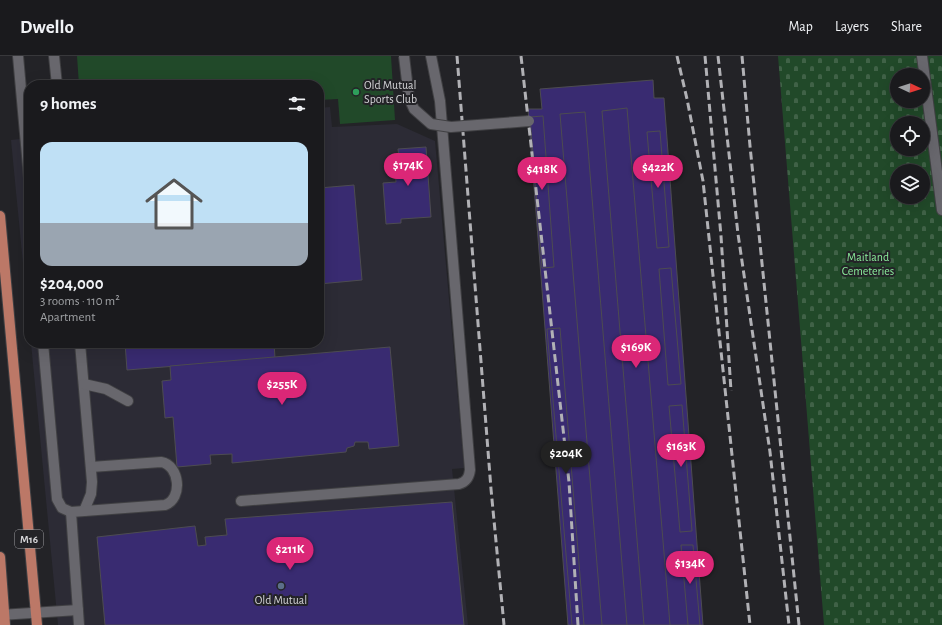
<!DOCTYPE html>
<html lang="en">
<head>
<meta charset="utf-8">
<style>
  body { margin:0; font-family:"Alegreya Sans",sans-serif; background:#27272a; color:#f1f3f6; height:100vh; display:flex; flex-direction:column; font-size:15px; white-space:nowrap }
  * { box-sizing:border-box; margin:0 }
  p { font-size:13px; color:#9fa1a4 }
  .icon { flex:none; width:22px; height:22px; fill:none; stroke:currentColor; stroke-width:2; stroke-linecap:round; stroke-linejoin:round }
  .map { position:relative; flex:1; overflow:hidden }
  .side { position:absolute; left:24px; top:24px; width:300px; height:268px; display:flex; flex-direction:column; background:#1a1a1d; border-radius:16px; box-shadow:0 4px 16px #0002,0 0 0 1px #38383b }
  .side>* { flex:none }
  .needle { width:26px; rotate:94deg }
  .buttons { position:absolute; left:890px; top:12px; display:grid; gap:8px }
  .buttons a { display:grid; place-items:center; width:40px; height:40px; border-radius:50%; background:#1a1a1d; box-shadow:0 4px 16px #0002,0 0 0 1px #38383b; font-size:20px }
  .price { position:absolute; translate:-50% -34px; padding:0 9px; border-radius:14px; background:#db2777; color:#fff; font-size:13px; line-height:26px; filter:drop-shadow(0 1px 2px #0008) }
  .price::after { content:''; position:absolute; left:50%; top:24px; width:12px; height:9px; margin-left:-6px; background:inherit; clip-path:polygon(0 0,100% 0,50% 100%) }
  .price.on { background:#222; color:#fff }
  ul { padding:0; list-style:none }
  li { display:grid; align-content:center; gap:8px; height:212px; padding:0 16px }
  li+li { border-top:1px solid #38383b }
  li span { display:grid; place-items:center; height:124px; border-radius:12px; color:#555 }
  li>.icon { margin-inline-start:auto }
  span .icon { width:72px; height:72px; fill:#fffc; stroke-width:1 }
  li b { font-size:17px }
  h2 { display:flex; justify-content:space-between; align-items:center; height:48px; padding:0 16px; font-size:17px }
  header { display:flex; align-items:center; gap:24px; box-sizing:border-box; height:56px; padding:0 20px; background:#1a1a1d; border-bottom:1px solid #38383b }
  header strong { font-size:19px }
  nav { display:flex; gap:22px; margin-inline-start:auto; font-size:14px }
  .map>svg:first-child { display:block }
  .built { fill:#2c2b35 }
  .cemetery { fill:url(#cemetery-stones); fill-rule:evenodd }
  .park { fill:#214929 }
  .building { fill:#392b71; stroke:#4d4c51 }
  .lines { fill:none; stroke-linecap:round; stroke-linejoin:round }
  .minor-casing { stroke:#404043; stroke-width:12 }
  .major-casing { stroke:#404043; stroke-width:12 }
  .minor { stroke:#68676d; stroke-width:10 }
  .major { stroke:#bc7867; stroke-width:10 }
  .rail { stroke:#b1b1b5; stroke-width:3; stroke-dasharray:8 4; stroke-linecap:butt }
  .minor-bridge-casing { stroke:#404043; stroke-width:12; stroke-linecap:butt }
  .minor-bridge { stroke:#68676d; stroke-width:10 }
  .leisure-dot { fill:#2e9e5b; stroke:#232327; stroke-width:1.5 }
  .service-dot { fill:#5c6f8a; stroke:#232327; stroke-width:1.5 }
  .labels { text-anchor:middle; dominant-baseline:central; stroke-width:4; stroke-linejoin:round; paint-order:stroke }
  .shield { fill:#232327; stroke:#9e9ea2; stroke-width:1 }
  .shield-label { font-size:11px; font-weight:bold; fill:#d3d3d6 }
  .poi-label { font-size:12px; fill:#d3d3d6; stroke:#232327; text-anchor:start }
  .park-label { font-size:12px; fill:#8bec9b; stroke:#232327 }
</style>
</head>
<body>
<header>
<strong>Dwello</strong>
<nav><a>Map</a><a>Layers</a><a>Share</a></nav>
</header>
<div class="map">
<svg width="942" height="569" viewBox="0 0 942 569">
  <defs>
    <pattern id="cemetery-stones" width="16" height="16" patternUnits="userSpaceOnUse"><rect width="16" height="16" fill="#214929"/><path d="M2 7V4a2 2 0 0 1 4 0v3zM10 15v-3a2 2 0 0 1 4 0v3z" fill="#406247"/></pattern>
  </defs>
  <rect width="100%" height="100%" fill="#232327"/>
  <g class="built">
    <polygon points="330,51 332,71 397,68 435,85 464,412 452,413 468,569 58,569 31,287 319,287 319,52"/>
    <polygon points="29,82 29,269 11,84"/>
  </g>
  <path class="cemetery" d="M 778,0 L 942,0 L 942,569 L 824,569 ZM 897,19 L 923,19 L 923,45 L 897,45 ZM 897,67 L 923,67 L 923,93 L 897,93 ZM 897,115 L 923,115 L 923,141 L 897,141 Z"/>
  <polygon class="park" points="77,0 391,0 395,64 340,68 338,43 319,44 319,29 79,29"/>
  <g class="building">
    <polygon points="653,24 654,42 664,42 703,569 568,569 528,53 542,53 540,33"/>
    <polygon points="627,52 670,569 644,569 602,55"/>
    <polygon points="585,56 627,569 602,569 560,58"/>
    <polygon points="543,60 554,211 542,212 530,61"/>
    <polygon points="660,75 669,191 657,192 647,76"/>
    <polygon points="426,91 431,161 401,163 401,167 386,168 383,127 396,126 394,101 399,101 398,93"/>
    <polygon points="354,129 362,224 319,228 319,132"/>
    <polygon points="671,212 681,328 668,329 659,213"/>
    <polygon points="560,272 584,569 572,569 547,273"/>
    <polygon points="125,287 274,287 275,302 127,314"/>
    <polygon points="390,291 399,390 369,393 368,386 355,386 354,390 347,392 346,396 232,407 232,398 210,399 211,408 177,411 173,361 165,362 162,325 171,324 170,310"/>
    <polygon points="682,349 692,475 680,476 669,350"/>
    <polygon points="452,446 464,569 105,569 97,481 195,470 198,490 206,489 205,481 227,479 225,463"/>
    <polygon points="681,489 693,489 700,569 688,569"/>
  </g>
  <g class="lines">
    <g class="minor-casing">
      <g id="minor">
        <polyline points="18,0 29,122"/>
        <polyline points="54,0 57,29"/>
        <polyline points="922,0 942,154"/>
        <polyline points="43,287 57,443 62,452 71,456"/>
        <polyline points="80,287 92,426 91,438 84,455"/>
        <polyline points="84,328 106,333 128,345"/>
        <path d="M 241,445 L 459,428 C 466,426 469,422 470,414 L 440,45 L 431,0"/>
        <polyline points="0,559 78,554"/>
        <path d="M 79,569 L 71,456 L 165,449 C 183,443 180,409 161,406 L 91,411"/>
      </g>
    </g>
    <g class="major-casing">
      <g id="major">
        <polyline points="0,160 37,569"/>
        <polyline points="0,501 5,569"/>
      </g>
    </g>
    <use href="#minor" class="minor"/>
    <use href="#major" class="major"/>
    <g class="rail">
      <polyline points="457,0 491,433 504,569"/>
      <polyline points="521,0 569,426 578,569"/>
      <polyline points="677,0 687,43 703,125 750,569"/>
      <polyline points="705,0 721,180 731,335"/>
      <polyline points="718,0 738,178 770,396 789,569"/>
      <polyline points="742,0 750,90 799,569"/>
    </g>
    <g class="minor-bridge-casing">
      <polyline id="minor-bridge" points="404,0 409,42 414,53 431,68 451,71 529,65"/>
    </g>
    <use href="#minor-bridge" class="minor-bridge"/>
  </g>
  <circle class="leisure-dot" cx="356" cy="36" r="4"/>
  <circle class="service-dot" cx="281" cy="530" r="4"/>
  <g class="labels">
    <rect class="shield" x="15" y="474" width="28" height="18" rx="3"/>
    <g class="shield-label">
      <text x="29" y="483">M16</text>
    </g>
    <g class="poi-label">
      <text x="364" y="29">Old Mutual<tspan x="364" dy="14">Sports Club</tspan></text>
      <text x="281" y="544" text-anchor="middle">Old Mutual</text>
    </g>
    <g class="park-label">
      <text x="868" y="201">Maitland<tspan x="868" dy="14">Cemeteries</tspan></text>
    </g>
  </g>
</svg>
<div class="buttons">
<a><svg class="needle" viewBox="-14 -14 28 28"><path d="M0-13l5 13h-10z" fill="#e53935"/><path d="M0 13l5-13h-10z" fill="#9fa1a4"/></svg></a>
<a><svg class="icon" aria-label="locate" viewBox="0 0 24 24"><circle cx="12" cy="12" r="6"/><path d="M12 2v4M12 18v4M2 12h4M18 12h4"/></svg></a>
<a><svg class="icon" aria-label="layers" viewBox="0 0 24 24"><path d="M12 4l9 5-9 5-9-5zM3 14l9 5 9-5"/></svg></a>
</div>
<b class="price" style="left:408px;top:131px">$174K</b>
<b class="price" style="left:658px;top:133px">$422K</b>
<b class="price" style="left:542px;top:135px">$418K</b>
<b class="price" style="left:636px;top:313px">$169K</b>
<b class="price" style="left:282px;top:350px">$255K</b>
<b class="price" style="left:681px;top:412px">$163K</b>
<b class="price on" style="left:566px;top:419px">$204K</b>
<b class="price" style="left:290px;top:515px">$211K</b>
<b class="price" style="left:690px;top:529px">$134K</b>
<section class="side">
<h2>9 homes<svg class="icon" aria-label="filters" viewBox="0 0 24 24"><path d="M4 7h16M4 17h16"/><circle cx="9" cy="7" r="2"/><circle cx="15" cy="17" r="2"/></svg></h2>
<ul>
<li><span style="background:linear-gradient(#bfe0f5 65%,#9aa5b1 0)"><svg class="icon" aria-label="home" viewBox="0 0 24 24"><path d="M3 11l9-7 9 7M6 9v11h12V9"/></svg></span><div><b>$204,000</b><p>3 rooms · 110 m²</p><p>Apartment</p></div></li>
</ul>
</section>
</div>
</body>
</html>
